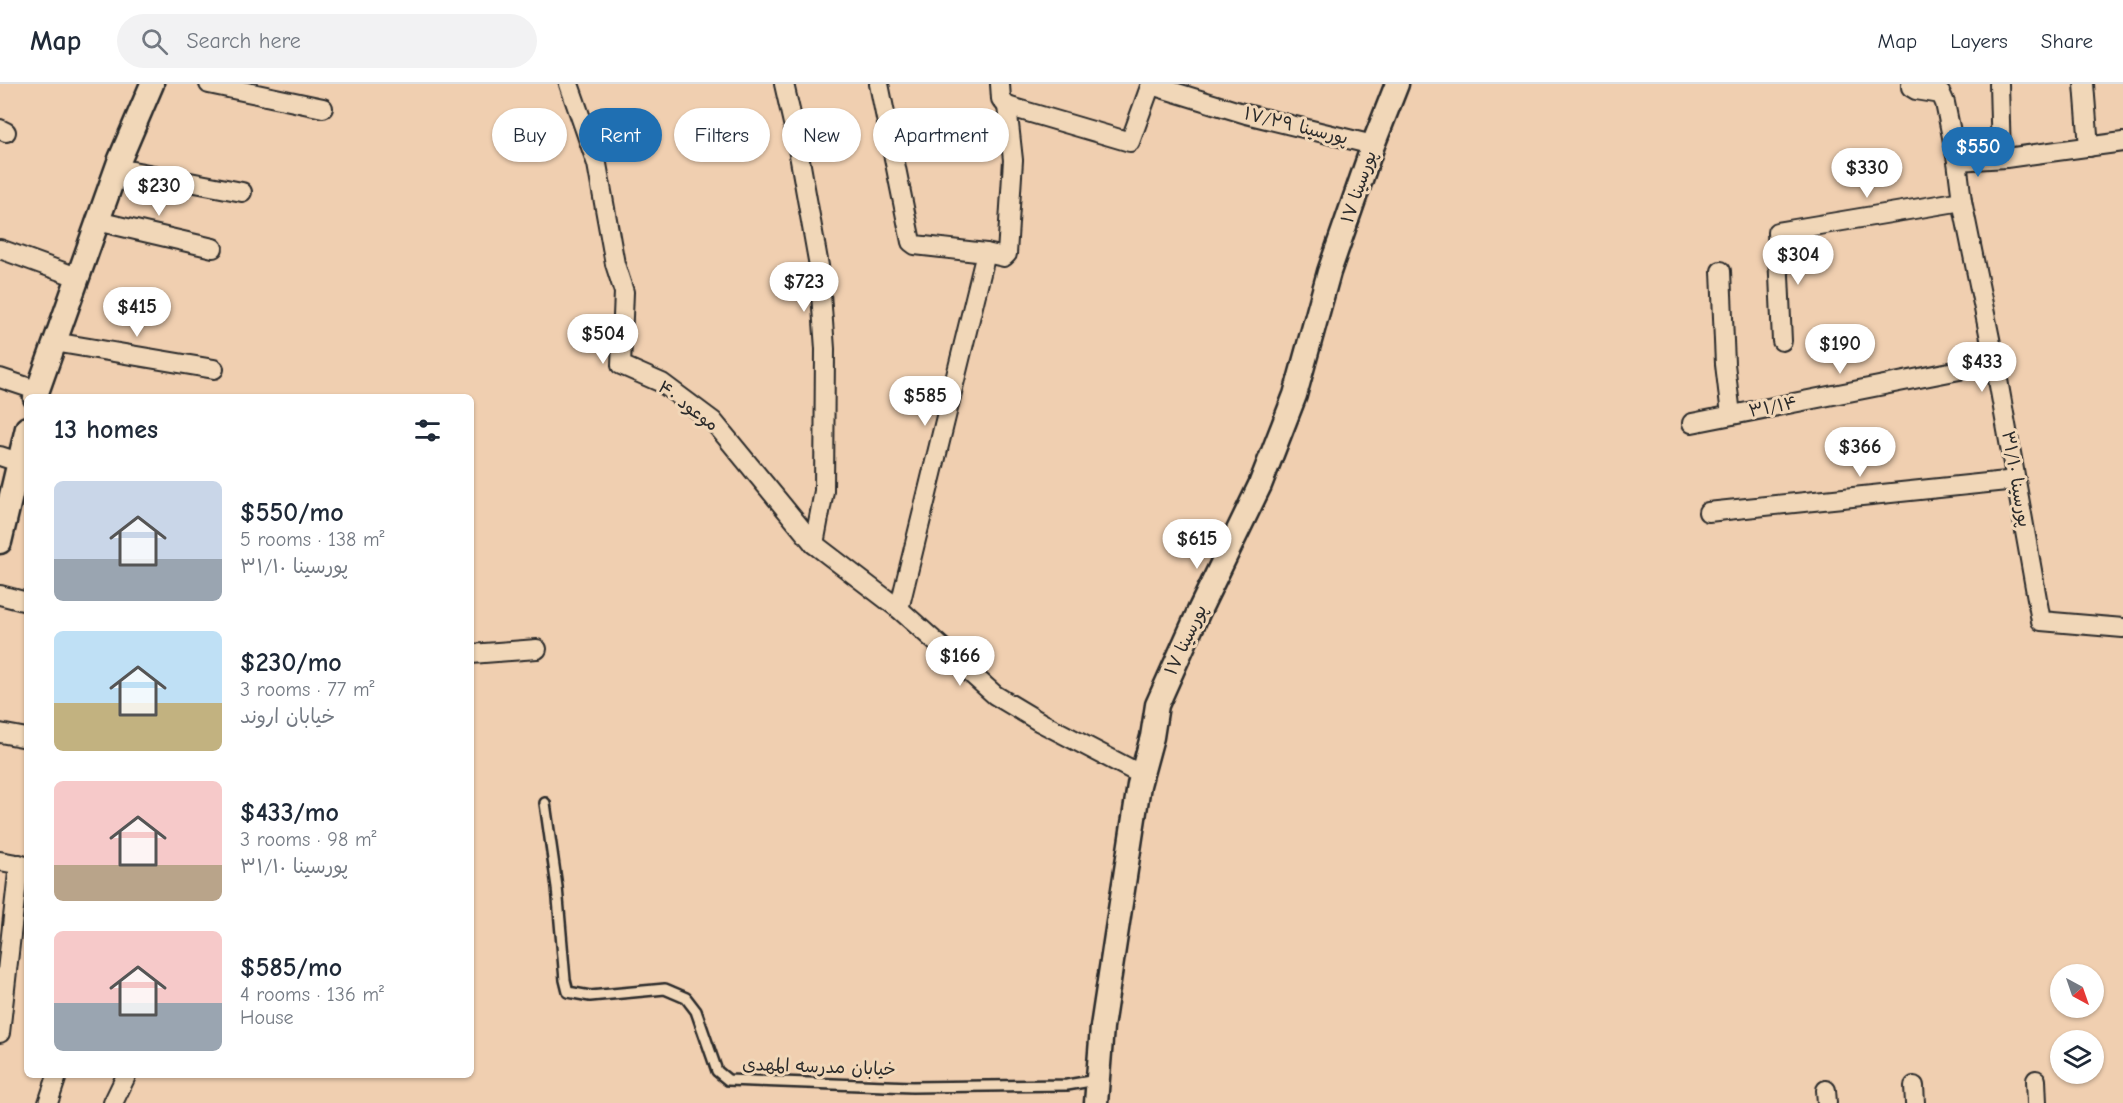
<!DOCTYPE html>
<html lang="en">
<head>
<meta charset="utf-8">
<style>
  body { margin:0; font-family:"Comic Neue","Playpen Sans Arabic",sans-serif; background:#f2f2f3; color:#1f2937; height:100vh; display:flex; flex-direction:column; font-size:22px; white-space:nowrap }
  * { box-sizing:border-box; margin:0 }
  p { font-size:20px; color:#747a83 }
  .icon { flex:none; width:33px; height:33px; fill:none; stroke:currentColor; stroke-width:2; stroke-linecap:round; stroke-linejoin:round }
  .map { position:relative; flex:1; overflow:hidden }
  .sheet { position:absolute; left:24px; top:310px; width:450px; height:684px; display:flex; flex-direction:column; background:#fff; border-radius:9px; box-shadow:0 2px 4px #0004 }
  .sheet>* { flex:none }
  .banner { position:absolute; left:492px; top:24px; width:570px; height:54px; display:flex; gap:12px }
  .needle { width:39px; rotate:140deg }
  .tools { position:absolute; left:2050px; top:880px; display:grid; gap:12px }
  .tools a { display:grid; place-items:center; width:54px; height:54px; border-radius:50%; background:#fff; box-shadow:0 2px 4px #0004; font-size:30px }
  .price { position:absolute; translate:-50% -51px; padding:0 14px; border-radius:21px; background:#fff; color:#222; font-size:20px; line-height:39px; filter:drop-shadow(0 2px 3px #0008) }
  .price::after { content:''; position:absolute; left:50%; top:36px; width:18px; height:14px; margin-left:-9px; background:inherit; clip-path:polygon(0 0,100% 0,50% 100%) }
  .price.selected { background:#1f6fb2; color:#fff }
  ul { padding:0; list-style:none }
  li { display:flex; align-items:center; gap:18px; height:150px; padding:0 30px }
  li span { display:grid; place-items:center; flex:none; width:168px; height:120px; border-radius:9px; color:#555 }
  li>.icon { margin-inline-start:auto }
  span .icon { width:72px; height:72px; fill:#fffc; stroke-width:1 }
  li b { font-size:26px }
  h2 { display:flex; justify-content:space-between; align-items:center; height:72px; padding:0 30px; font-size:26px }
  .tag { padding:0 21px; border-radius:27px; background:#fff; box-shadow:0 2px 4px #0004; font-size:21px; line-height:54px }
  .tag.selected { background:#1f6fb2; color:#fff }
  header { display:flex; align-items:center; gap:36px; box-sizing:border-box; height:84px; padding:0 30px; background:#fff; border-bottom:2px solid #e0e1e3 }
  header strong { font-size:28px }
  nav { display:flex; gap:33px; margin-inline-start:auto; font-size:21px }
  .search { width:420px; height:54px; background:#f2f2f3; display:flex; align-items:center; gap:15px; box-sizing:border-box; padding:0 21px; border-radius:33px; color:#747a83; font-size:22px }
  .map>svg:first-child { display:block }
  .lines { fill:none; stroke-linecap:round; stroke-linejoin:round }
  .service-casing { stroke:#2b2b2b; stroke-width:14 }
  .minor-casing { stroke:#2b2b2b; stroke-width:22 }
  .tertiary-casing { stroke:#2b2b2b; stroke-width:27 }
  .service { stroke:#f1d7b8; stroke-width:9 }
  .minor { stroke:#f1d7b8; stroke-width:18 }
  .tertiary { stroke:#f1d7b8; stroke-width:22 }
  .labels { text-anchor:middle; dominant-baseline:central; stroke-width:6; stroke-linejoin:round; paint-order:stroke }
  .street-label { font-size:18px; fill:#2b2b2b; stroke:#f1d7b8 }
</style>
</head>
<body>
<header>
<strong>Map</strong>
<div class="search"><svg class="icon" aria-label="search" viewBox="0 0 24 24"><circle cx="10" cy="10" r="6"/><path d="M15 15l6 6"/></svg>Search here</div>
<nav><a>Map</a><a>Layers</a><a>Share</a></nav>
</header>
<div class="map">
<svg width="2123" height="1019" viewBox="0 0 2123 1019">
  <rect width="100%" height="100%" fill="#f0cfb0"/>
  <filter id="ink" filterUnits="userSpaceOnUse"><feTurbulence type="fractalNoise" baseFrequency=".0167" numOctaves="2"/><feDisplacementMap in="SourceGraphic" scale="12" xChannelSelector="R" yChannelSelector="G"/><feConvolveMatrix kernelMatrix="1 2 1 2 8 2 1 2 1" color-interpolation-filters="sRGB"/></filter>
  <g filter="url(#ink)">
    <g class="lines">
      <g class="service-casing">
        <polyline id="service" points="545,719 557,803 565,896 568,908 590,912 665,905 686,914 696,927 717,987 728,996 912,1003 1067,1001 1097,996"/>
      </g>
      <g class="minor-casing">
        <g id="minor">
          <polyline points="209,0 323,24"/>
          <polyline points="569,0 597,80 615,180 624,208 621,281 662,299 713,337 814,460 899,525 995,611 1040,638 1142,691"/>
          <polyline points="784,0 795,48 819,182 825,265 824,407 814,460"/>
          <polyline points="879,0 911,158 915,161 986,169 1004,173 1007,170 1013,76 1007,22 1130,58 1151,0"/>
          <polyline points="1000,0 1001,15 1007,22"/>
          <polyline points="1911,0 1911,3 1916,6 1941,10 1945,19 1957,77 2006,74 2123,58"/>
          <polyline points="1999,0 2001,74"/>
          <polyline points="2084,0 2089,63"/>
          <polyline points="1151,1 1246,30 1373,61"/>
          <polyline points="0,45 6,48"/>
          <polyline points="1957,77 1962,117 1995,279 2041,537 2123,544"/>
          <polyline points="117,84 242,108"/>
          <polyline points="97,137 213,164"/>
          <polyline points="0,165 77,193"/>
          <polyline points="1721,187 1725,280 1731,331"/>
          <polyline points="1782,257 1777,148 1962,117"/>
          <polyline points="54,258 214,285"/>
          <polyline points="0,294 36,306"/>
          <polyline points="1692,339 1995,279"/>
          <polyline points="0,372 18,378"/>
          <polyline points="1708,428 2016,396"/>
          <polyline points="0,511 27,518"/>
          <polyline points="899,525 986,169"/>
          <polyline points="471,570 537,565"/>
          <polyline points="0,649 27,654"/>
          <polyline points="0,777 27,782"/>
          <polyline points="0,949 19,780"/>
          <polyline points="2036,996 2037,1019"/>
          <polyline points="1914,1002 1915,1019"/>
          <polyline points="1826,1006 1827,1019"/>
          <polyline points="48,1019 57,992"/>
          <polyline points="113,1019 126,992"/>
        </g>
      </g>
      <g class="tertiary-casing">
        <g id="tertiary">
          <polyline points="35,314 120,75 152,0"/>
          <polyline points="0,458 27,344"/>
          <polyline points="1096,1019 1102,943 1139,701 1152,653 1157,621 1199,527 1260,401 1295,311 1329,188 1373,61 1397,0"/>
        </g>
      </g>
      <use href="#service" class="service"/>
      <use href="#minor" class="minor"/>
      <use href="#tertiary" class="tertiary"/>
    </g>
  </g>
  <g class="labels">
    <g class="street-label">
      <text transform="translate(1296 42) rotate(14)">پورسینا ۱۷/۲۹</text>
      <text transform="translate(1359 103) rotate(-71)">پورسینا ۱۷</text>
      <text transform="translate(688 322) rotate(37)">موعود ۴۰</text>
      <text transform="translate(1773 323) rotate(-11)">۳۱/۱۴</text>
      <text transform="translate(2016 395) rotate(80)">پورسینا ۳۱/۱۰</text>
      <text transform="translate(1186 556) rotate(-65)">پورسینا ۱۷</text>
      <text transform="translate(819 983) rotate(2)">خیابان مدرسه المهدی</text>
    </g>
  </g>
</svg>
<div class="tools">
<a><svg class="needle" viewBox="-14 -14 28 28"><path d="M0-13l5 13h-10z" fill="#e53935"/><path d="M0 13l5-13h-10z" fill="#747a83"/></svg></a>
<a><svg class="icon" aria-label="layers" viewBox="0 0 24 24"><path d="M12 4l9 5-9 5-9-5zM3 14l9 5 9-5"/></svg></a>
</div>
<b class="price selected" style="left:1978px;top:94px">$550</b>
<b class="price" style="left:1867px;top:115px">$330</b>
<b class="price" style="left:159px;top:133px">$230</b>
<b class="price" style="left:1798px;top:202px">$304</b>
<b class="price" style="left:804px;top:229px">$723</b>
<b class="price" style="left:137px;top:254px">$415</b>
<b class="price" style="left:603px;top:281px">$504</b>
<b class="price" style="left:1840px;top:291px">$190</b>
<b class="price" style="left:1982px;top:309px">$433</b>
<b class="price" style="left:925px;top:343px">$585</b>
<b class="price" style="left:1860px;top:394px">$366</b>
<b class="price" style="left:1197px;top:486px">$615</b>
<b class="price" style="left:960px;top:603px">$166</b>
<div class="banner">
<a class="tag">Buy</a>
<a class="tag selected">Rent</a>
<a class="tag">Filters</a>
<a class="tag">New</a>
<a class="tag">Apartment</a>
</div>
<section class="sheet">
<h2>13 homes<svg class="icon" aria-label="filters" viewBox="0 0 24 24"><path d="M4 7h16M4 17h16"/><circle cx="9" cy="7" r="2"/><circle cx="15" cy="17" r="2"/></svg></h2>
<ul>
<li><span style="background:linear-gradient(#c9d6e8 65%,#9aa5b1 0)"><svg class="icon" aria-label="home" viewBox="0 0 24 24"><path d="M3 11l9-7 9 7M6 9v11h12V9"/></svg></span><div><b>$550/mo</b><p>5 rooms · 138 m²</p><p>پورسینا ۳۱/۱۰</p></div></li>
<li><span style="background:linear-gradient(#bfe0f5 60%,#c2b280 0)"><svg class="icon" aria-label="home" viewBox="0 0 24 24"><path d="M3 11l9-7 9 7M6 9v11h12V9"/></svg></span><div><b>$230/mo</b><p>3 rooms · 77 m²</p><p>خیابان اروند</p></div></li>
<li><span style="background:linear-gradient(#f6c9c9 70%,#b9a48a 0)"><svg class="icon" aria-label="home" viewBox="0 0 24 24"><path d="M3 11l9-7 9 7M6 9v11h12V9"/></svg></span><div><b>$433/mo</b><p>3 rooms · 98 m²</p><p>پورسینا ۳۱/۱۰</p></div></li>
<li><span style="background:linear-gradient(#f6c9c9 60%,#9aa5b1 0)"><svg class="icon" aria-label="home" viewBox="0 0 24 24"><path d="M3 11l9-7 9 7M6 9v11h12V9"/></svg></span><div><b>$585/mo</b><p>4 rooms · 136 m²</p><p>House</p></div></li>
</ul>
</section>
</div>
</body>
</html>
